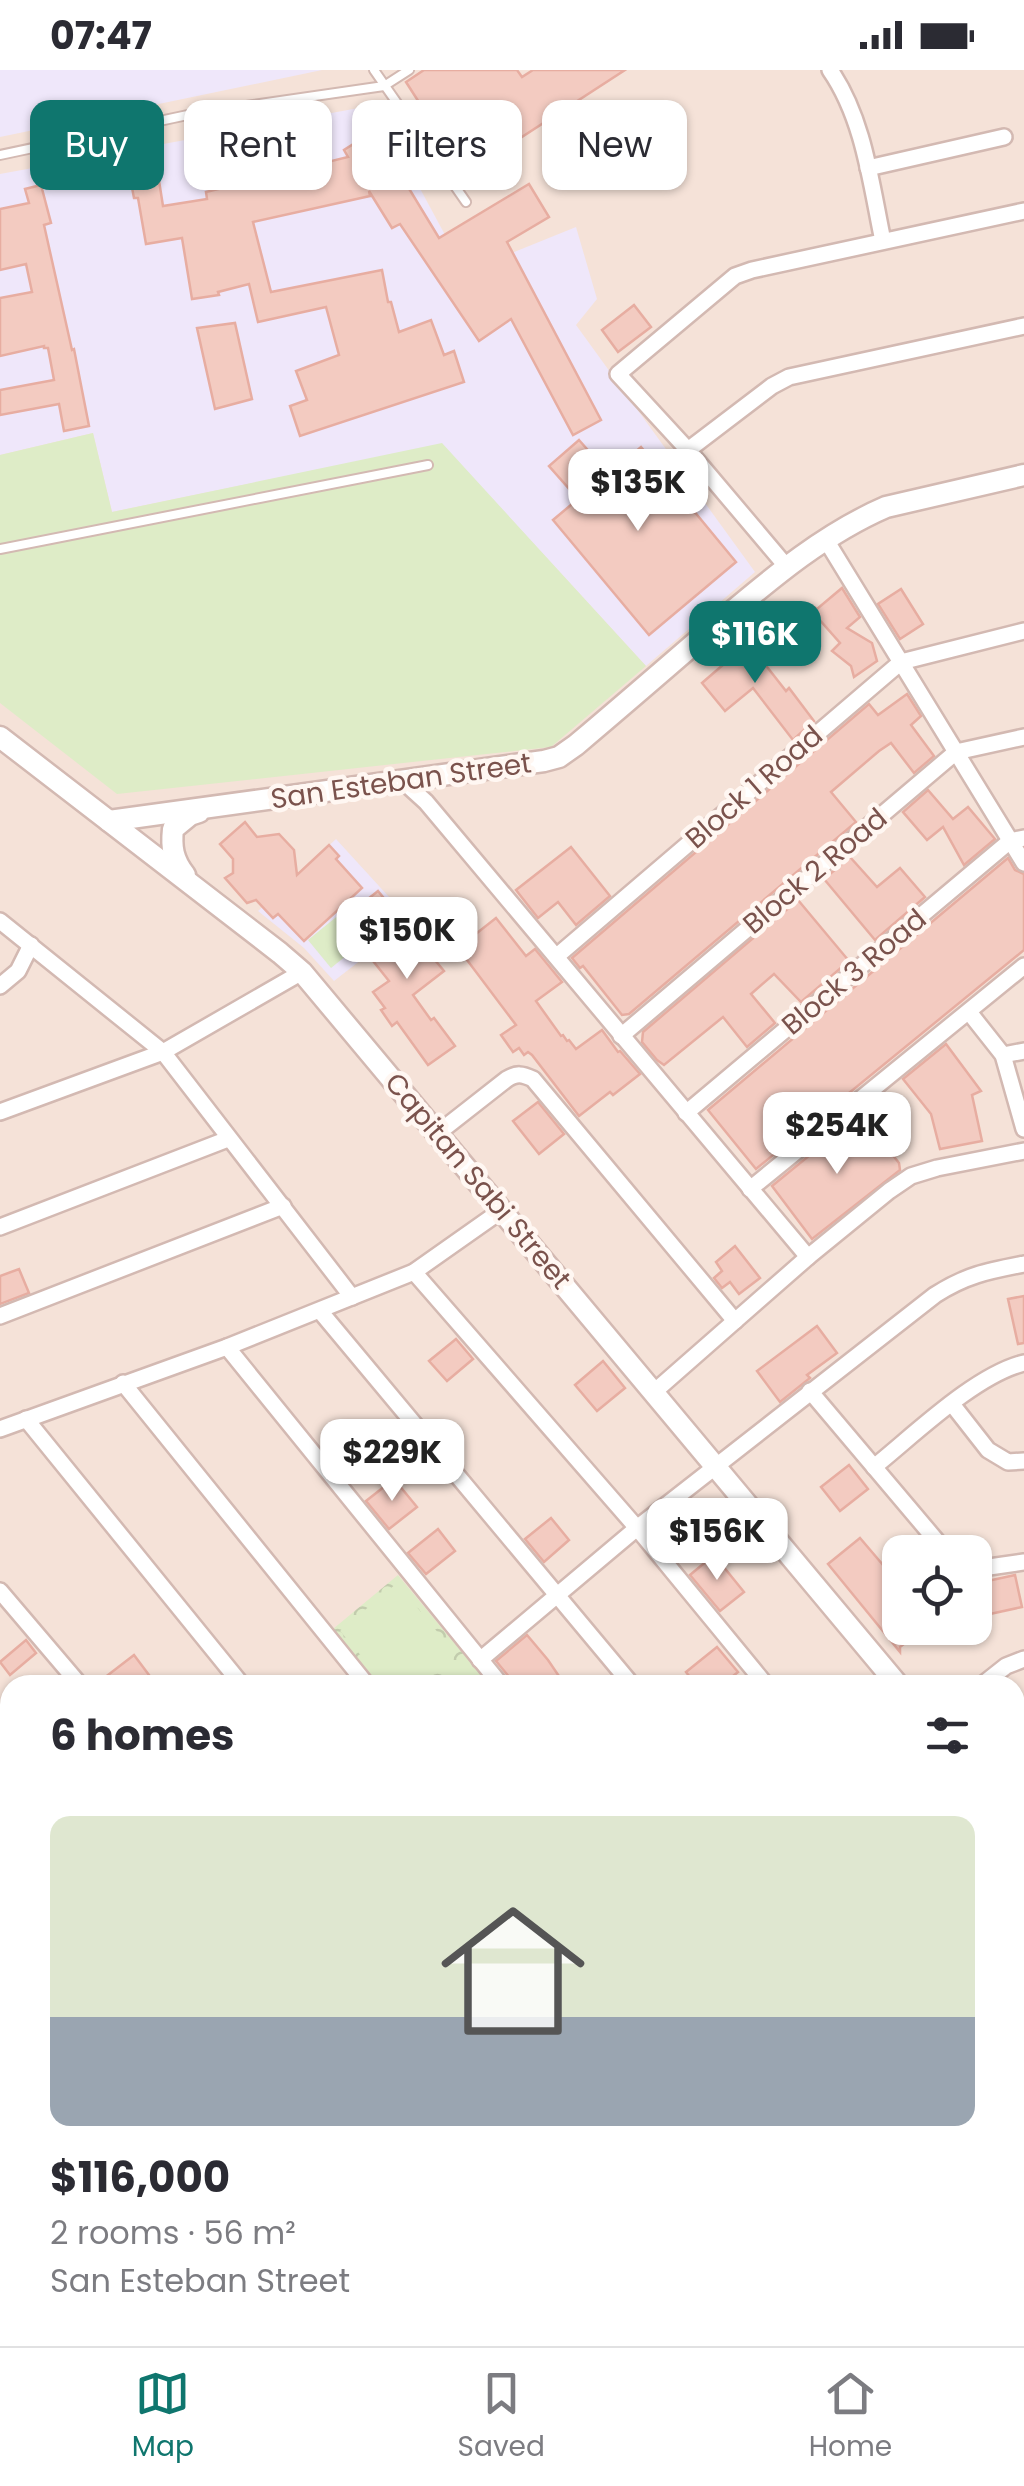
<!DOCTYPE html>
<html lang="en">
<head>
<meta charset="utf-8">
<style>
  body { margin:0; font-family:Poppins,sans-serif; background:#f7f7f7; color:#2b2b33; height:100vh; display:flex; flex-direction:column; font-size:38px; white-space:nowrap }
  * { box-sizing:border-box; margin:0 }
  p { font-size:32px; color:#7c7c81 }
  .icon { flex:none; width:55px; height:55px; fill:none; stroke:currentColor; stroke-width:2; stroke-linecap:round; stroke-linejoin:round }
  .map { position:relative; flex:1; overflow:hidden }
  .drawer { position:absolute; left:0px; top:1605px; width:1025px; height:672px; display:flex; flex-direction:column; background:#fff; border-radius:30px 30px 0 0; box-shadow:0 2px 8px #0004 }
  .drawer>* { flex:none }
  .banner { position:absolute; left:30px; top:30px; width:965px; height:90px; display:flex; gap:20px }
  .tools { position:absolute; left:882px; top:1465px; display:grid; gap:20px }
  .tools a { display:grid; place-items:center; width:110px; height:110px; border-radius:20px; background:#fff; box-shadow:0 2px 8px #0004; font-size:50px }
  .price { position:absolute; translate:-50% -85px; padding:0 22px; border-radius:20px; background:#fff; color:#222; font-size:32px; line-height:65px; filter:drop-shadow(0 2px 5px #0008) }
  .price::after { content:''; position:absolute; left:50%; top:60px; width:30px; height:22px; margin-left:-15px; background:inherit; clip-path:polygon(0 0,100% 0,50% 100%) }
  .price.selected { background:#0f766e; color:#fff }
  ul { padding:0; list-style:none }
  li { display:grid; align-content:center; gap:20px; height:530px; padding:0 50px }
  li span { display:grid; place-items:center; height:310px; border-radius:20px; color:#555 }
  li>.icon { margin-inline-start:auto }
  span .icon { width:180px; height:180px; fill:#fffc; stroke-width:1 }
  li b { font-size:42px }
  h2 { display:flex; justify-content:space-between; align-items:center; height:120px; padding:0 50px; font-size:42px }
  .chip { padding:0 35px; border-radius:20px; background:#fff; box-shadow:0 2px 8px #0004; font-size:35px; line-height:90px }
  .chip.selected { background:#0f766e; color:#fff }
  .status { display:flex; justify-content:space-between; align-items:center; height:70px; padding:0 50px; background:#fff; direction:ltr }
  .status svg { height:28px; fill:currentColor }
  .tabs { display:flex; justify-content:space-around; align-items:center; height:140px; border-top:2px solid #e1e1e2; background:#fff; font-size:28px; color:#7c7c81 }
  .tabs a { display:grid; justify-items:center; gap:5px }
  .tabs .selected { color:#0f766e }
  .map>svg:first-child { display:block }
  .residential { fill:#f5e2d8; fill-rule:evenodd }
  .education { fill:#efe7fa }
  .forest { fill:url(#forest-crowns) }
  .pitch { fill:#deecc7 }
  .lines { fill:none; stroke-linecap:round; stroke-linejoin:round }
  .stream { stroke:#a3dad7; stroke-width:5 }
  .building { fill:#f3cbc1; stroke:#e7ada1; stroke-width:2.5 }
  .service-casing { stroke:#d3b9b2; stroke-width:12 }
  .minor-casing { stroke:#d3b9b2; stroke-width:20 }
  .tertiary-casing { stroke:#d3b9b2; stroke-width:25 }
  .service { stroke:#fff; stroke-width:8 }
  .minor { stroke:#fff; stroke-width:15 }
  .tertiary { stroke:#fff; stroke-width:20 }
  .labels { text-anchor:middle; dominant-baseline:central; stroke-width:9; stroke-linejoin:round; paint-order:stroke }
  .street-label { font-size:28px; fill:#7a524c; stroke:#fff7f2 }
</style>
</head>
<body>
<div class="status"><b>07:47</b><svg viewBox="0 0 49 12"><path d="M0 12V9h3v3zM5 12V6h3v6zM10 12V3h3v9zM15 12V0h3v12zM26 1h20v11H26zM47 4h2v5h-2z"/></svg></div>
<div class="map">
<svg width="1024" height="2276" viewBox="0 0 1024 2276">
  <defs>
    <pattern id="forest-crowns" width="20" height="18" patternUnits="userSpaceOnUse" patternTransform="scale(2.5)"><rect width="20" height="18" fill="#deecc7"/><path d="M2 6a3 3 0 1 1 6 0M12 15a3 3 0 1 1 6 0" fill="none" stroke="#c2ccad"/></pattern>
  </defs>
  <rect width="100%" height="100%" fill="#fdf2ea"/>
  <path class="residential" d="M 0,0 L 1024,0 L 1024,2276 L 0,2276 L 0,2164 L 10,2162 L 10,2268 L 1015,2268 L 1015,1615 L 10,1615 L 10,1814 L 0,1789 ZM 900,1482 L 975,1482 L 975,1558 L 900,1558 Z"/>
  <g class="education">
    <polygon points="0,0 322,0 0,67"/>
    <polygon points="375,35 465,202 576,157 597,229 576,255 755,502 646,596 442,374 112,442 93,363 0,385 0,104"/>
    <polygon points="336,769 411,851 334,911 304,878 258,841"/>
  </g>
  <g class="forest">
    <polygon points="398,1505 489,1615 379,1615 333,1559"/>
    <polygon points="630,2268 783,2268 770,2276 637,2276"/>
  </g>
  <g class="pitch">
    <polygon points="93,363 112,442 442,373 646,596 551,677 117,724 0,633 0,385"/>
    <polygon points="356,831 378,860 331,898 308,870"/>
    <polygon points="397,1513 454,1582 416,1615 386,1615 340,1561"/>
  </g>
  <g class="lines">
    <g class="stream">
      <polyline points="0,1703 10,1709"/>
      <polyline points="187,2268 194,2276"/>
    </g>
  </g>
  <g class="building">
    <polygon points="424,0 517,0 522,7 533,0 625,0 465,104 406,12"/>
    <polygon points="374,61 439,168 529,114 549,147 507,172 601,350 573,365 511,249 479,271 400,154 392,158 369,121 370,126 253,152 271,222 382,200 388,232 391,232 399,262 431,250 444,285 454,281 464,312 300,366 290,336 307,330 296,301 339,285 326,237 258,252 249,214 218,222 219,225 192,229 182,168 146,174 138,128 134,128 129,102 157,98 163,136 207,129 206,122 348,87 344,80"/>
    <polygon points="41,115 51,153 44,155 72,280 74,279 89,356 64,361 59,334 0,345 0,320 54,310 48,278 44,278 44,276 0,286 0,228 32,222 26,194 0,200 0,139 29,133 25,119"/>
    <polygon points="634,235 651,257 618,282 602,260"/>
    <polygon points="235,253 252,329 215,339 197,258"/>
    <polygon points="579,370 609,404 641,377 736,492 649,565 553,450 578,429 549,396"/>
    <polygon points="842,518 860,547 847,558 872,573 877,591 854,607 851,596 832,581 840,573 811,540 814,537 817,539"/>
    <polygon points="901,519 923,554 900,569 878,534"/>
    <polygon points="741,564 786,621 789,618 814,651 793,670 753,618 725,641 702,613 724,594 716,584"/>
    <polygon points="907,624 921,646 911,655 934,686 914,703 891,673 879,681 831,722 856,752 629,944 622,945 583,896 580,898 572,888 869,634 878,645"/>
    <polygon points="928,720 953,749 968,737 995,769 964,795 943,757 927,770 903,742"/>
    <polygon points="245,752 257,767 279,764 294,780 297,805 329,775 339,786 336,789 362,818 304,871 278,844 273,848 256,830 247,833 225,808 233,803 233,789 220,774"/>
    <polygon points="571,777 610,826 576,855 558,832 538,848 516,820"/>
    <polygon points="850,787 877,817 900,798 925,827 875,870 824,809"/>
    <polygon points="1008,788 1015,800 1024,804 1024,880 756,1099 708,1040"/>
    <polygon points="378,821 444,901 413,925 431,950 434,948 455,976 428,995 397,952 392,956 381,940 385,938 373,922 389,911 369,886 391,868 363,833"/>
    <polygon points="798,830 849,891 801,932 774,904 751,924 775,953 747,977 723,947 664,995 657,990 642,972 643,962"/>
    <polygon points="496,848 526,886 535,879 562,912 536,931 561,966 563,965 567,971 569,970 576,979 602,960 618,982 620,981 640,1004 613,1025 610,1022 579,1046 532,985 528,982 524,985 519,978 513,982 501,965 516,955 458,878"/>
    <polygon points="946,974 981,1021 972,1025 982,1071 940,1079 931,1044 903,1009"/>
    <polygon points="538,1032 564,1064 539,1084 513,1051"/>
    <polygon points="860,1044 899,1093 900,1100 812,1169 772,1116"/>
    <polygon points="735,1176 760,1208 739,1224 730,1212 722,1218 714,1208 722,1201 716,1192"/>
    <polygon points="19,1199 29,1223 0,1234 0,1206"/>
    <polygon points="1024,1226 1024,1273 1018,1274 1008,1229"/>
    <polygon points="817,1256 837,1283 807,1305 810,1308 780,1332 757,1301"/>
    <polygon points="456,1269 473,1289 447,1311 429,1291"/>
    <polygon points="603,1291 625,1318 597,1341 575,1315"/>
    <polygon points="849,1395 868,1419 840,1441 821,1417"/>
    <polygon points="394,1409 417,1437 389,1459 366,1431"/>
    <polygon points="551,1448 569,1470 544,1492 525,1469"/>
    <polygon points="438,1459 455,1481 426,1504 408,1483"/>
    <polygon points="860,1468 900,1515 900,1558 924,1558 900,1577 900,1582 828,1494"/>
    <polygon points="714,1485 744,1522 720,1541 690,1505"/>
    <polygon points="1015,1505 1022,1537 990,1544 983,1512"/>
    <polygon points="527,1565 548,1590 565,1615 512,1615 510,1608 496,1591"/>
    <polygon points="26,1570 36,1583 10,1605 0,1592"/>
    <polygon points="717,1577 738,1602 722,1615 696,1615 686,1602"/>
    <polygon points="134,1585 152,1609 144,1615 95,1615"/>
  </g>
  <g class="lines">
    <g class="service-casing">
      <g id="service">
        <polyline points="374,0 466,132"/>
        <polyline points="0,85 197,43 384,16 409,0"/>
        <polyline points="0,479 428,395"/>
      </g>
    </g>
    <g class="minor-casing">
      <g id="minor">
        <path d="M 830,0 C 864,49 871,114 883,171"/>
        <polyline points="868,98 1004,67"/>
        <polyline points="688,380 772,316 789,307 1024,256"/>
        <polyline points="826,470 1024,793"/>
        <polyline points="786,496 688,380 618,304 735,206 752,200 1024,141"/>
        <polyline points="404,712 426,732 808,1187"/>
        <polyline points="0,851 163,982 352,1227"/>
        <polyline points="557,886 901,592 1024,561"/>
        <polyline points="0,916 18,901 31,875"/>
        <polyline points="969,942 1003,985 1024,1059"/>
        <polyline points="621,966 956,682 1024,667"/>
        <polyline points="1003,985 1024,981"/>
        <polyline points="0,1042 163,982 302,902"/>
        <polyline points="686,1043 1010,771 1024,768"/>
        <path d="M 438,1063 L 507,1009 C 517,1003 522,1004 533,1009 L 735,1251"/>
        <polyline points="750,1119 1024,896"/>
        <polyline points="0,1157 228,1069"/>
        <polyline points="414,1202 637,1458 766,1615"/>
        <polyline points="320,1241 632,1615"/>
        <polyline points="0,1246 283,1136"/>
        <polyline points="227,1277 501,1615"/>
        <polyline points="123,1313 367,1615"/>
        <polyline points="810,1321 946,1482"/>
        <polyline points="654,1322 808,1187 889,1121 911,1106 937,1098 1024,1081"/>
        <polyline points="952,1334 988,1380 1008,1392 1024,1391"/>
        <polyline points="26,1349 242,1615"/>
        <polyline points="0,1359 227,1277 414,1202 502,1140"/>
        <path d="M 874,1397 C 914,1365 975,1305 1024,1293"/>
        <polyline points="975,1496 982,1498 1024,1492"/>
        <polyline points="0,1521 80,1615"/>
        <path d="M 480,1590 L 637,1458 L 935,1225 C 966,1205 988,1201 1024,1194"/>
        <polyline points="982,1615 1006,1596 1024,1589"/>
        <polyline points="1015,1749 1024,1760"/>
        <polyline points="1015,1916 1024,1927"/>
        <polyline points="1015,2003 1024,1996"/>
        <polyline points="0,2053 10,2055"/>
        <polyline points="1015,2132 1024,2126"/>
        <polyline points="0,2208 10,2214"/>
        <polyline points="1015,2250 1024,2244"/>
        <polyline points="27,2268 29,2276"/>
        <polyline points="480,2268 488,2276"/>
        <polyline points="618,2268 625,2276"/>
        <polyline points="66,2276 76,2274"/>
        <polyline points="367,2276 376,2268"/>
        <polyline points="790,2276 803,2268"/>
        <polyline points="974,2276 987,2268"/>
      </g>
    </g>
    <g class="tertiary-casing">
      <g id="tertiary">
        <polyline points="0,667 280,883 302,902 898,1615"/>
        <path d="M 109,751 L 544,691 L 559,687 L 576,675 C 621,637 665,599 710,560 C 765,514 819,466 886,437 L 1024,405"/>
        <path d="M 185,805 C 173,790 171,777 173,759 L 190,745 L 199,742"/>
        <polyline points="1015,1663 1024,1660"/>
      </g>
    </g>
    <use href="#service" class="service"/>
    <use href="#minor" class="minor"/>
    <use href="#tertiary" class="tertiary"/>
  </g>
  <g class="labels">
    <g class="street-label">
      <text transform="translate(401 711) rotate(-8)">San Esteban Street</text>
      <text transform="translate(754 717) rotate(-41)">Block 1 Road</text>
      <text transform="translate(815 801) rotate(-40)">Block 2 Road</text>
      <text transform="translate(854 902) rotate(-40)">Block 3 Road</text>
      <text transform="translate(478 1111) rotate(50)">Capitan Sabi Street</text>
    </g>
  </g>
</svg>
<div class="tools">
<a><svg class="icon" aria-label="locate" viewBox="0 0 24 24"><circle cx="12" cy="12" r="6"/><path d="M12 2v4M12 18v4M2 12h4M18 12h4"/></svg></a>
</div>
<b class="price" style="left:638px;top:464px">$135K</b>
<b class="price selected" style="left:755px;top:616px">$116K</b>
<b class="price" style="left:407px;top:912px">$150K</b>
<b class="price" style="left:837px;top:1107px">$254K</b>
<b class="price" style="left:392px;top:1434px">$229K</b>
<b class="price" style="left:717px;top:1513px">$156K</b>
<div class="banner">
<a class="chip selected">Buy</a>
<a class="chip">Rent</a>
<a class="chip">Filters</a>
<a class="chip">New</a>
</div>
<section class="drawer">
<h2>6 homes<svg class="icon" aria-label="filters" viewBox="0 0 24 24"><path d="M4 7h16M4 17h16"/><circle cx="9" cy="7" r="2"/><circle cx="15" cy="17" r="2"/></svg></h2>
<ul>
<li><span style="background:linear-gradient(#dfe7d0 65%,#9aa5b1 0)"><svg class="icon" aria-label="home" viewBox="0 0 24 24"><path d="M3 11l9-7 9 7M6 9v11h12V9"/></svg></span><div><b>$116,000</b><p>2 rooms · 56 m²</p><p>San Esteban Street</p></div></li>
</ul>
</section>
</div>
<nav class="tabs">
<a class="selected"><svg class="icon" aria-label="map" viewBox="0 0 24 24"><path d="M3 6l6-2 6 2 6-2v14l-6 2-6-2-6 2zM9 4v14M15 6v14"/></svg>Map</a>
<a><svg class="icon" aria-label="saved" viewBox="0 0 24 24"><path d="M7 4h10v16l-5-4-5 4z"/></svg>Saved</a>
<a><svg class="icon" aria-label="home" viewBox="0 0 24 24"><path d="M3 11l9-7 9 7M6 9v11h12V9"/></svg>Home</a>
</nav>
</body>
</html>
